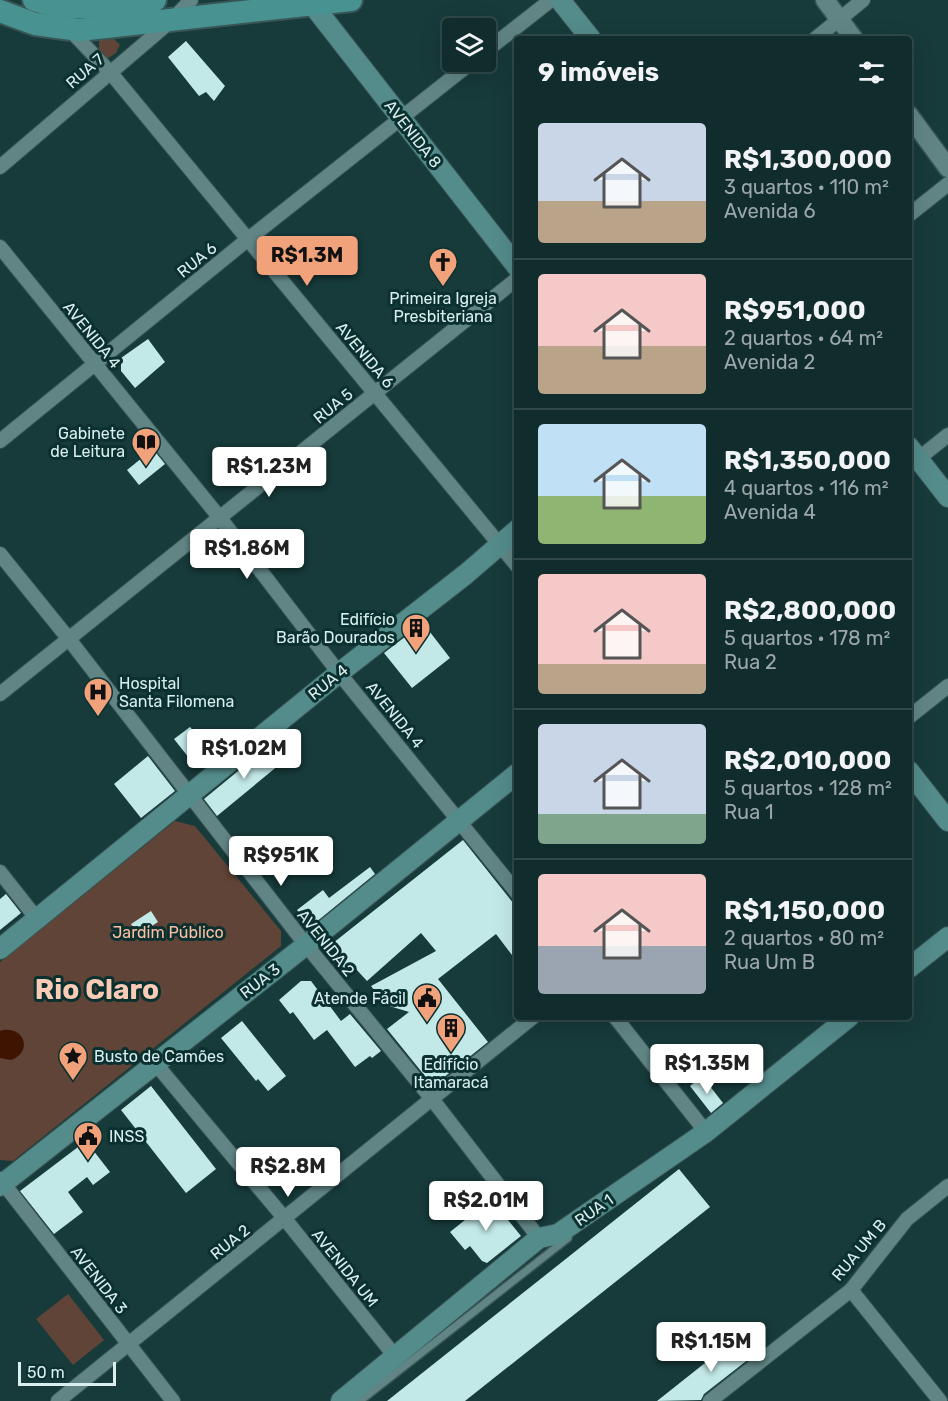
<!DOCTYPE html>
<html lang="pt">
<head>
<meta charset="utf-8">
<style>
  body { margin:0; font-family:Rubik,sans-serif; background:#1a3434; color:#f1f3f6; height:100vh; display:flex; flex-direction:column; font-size:22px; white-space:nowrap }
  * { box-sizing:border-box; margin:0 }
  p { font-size:20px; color:#9ca7a9 }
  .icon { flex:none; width:33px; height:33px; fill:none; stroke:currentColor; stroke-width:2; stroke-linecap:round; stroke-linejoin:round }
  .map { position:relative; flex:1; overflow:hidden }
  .details { position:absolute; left:514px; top:36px; width:398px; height:984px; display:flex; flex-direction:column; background:#112c2c; border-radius:6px; box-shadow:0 6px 24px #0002,0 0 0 2px #304848 }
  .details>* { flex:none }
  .tools { position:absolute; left:442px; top:18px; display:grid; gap:12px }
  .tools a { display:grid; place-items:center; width:54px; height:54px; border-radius:6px; background:#112c2c; box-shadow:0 6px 24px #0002,0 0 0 2px #304848; font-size:30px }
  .scale { position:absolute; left:18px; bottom:15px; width:98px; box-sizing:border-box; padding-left:6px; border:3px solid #dbeeee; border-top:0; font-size:16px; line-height:21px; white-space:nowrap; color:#dbeeee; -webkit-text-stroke:4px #0b3030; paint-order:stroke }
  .price { position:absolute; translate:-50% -51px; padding:0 14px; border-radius:6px; background:#fff; color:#222; font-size:20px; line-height:39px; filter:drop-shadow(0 2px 3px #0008) }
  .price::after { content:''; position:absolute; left:50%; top:36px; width:18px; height:14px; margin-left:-9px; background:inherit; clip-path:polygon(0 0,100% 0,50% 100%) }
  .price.active { background:#f1a27b; color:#111 }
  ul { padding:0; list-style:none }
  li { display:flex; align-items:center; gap:18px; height:150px; padding:0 24px }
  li+li { border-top:2px solid #304848 }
  li span { display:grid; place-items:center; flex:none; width:168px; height:120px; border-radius:6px; color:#555 }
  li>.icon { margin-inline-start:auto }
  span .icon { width:72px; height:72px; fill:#fffc; stroke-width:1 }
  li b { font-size:26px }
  h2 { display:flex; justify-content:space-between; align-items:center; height:72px; padding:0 24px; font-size:26px }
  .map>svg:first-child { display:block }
  .green { fill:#604437 }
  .water { fill:#3e1500 }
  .building { fill:#c2e9e8 }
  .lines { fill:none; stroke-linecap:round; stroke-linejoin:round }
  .service-casing { stroke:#395656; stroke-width:10 }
  .minor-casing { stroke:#395656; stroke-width:16 }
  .tertiary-casing { stroke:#395656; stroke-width:21 }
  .secondary-casing { stroke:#395656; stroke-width:22 }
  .primary-casing { stroke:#395656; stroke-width:26 }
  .service { stroke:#618585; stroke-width:7 }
  .minor { stroke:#618585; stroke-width:14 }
  .tertiary { stroke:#618585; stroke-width:18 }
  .secondary { stroke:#548b8b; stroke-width:20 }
  .primary { stroke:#489292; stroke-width:22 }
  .labels { text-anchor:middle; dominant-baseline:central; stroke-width:6; stroke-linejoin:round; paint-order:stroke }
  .street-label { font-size:16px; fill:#dbeeee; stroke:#0b3030 }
  .poi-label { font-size:16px; fill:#dbeeee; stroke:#0b3030; text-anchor:end }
  .park-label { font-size:16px; fill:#fcbfa1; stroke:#0b3030 }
  .town-label { font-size:28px; font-weight:bold; fill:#faccb6; stroke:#0b3030 }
</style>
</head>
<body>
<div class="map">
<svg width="948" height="1401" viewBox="0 0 948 1401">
  <rect width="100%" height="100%" fill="#173a3a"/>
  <g class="green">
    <polygon points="111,36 120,45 116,53 107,59 99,51 99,40"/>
    <polygon points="175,821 195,826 281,931 281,946 13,1161 0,1160 0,962"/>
    <polygon points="68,1294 104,1340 73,1365 36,1319"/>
  </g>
  <path class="water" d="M 3,1030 C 26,1027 32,1053 11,1060 L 0,1058 L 0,1031 Z"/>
  <g class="building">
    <polygon points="186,41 225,86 214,101 206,92 199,96 168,57"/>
    <polygon points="148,339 165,362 135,388 121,371 121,358"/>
    <polygon points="153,449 165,464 139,485 127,470"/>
    <polygon points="423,623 450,658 412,688 384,653"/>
    <polygon points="190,727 197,735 200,732 212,747 193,763 174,739"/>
    <polygon points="271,744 285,760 217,816 204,799"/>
    <polygon points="148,756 175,791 141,818 114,784"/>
    <polygon points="463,840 518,909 518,963 496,934 438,979 488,1042 433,1086 387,1029 409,1012 386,1005 371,986 436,951 421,933 367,981 355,968 348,974 328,947"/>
    <polygon points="370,867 375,874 310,927 297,910 323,890 329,898"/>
    <polygon points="6,894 21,913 0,930 0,899"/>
    <polygon points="151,911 158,922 138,935 131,924"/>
    <polygon points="301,981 311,981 341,1021 350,1014 381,1051 372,1058 370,1056 355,1067 327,1030 314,1040 293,1012 290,1014 279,1000"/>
    <polygon points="242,1021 286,1076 268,1091 258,1079 256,1081 221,1038"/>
    <polygon points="702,1076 723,1103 711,1113 690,1086"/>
    <polygon points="151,1086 216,1169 186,1193 121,1110"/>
    <polygon points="86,1141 110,1172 93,1185 87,1177 68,1192 83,1212 54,1234 20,1191"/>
    <polygon points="679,1169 710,1207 465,1401 387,1401"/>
    <polygon points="491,1199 521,1236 487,1263 482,1261 470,1246 465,1250 450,1232"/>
    <polygon points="739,1336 754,1355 704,1394 701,1400 657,1401"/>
  </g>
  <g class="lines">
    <g class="service-casing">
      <polyline id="service" points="360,1401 568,1238"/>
    </g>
    <g class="minor-casing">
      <g id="minor">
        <polyline points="69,29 110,72 518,567"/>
        <polyline points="815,39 863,0"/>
        <polyline points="486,51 551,0"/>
        <polyline points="0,167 172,20 191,0"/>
        <polyline points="909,215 948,184"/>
        <polyline points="0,247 220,518 339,673 518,894"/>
        <polyline points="0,441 247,240 472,62"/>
        <polyline points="918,459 948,435"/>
        <polyline points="0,554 68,638 306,945 432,1099 539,1238"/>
        <polyline points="0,694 518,278"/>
        <polyline points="909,717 948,686"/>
        <polyline points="0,872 37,919"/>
        <polyline points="615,1017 706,1132"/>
        <polyline points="155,1063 285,1219 394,1355"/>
        <polyline points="0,1179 173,1401"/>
        <polyline points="851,1290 940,1401"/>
        <polyline points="58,1401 533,1017"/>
        <polyline points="710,1401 851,1290 907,1219 948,1186"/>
      </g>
    </g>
    <g class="tertiary-casing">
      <g id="tertiary">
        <polyline points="825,0 854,39"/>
        <polyline points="909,115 948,168"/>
      </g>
    </g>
    <g class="secondary-casing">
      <g id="secondary">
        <polyline points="309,0 518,268"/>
        <polyline points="560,0 591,39"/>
        <polyline points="909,447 948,497"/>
        <polyline points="909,771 948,821"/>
        <polyline points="0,949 339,673 466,574 518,529"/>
        <polyline points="909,968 948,937"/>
        <polyline points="0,1186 306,945 518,773"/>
        <polyline points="341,1401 539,1238 558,1234 706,1132 849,1017"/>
      </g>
    </g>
    <g class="primary-casing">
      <g id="primary">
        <path d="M 34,0 C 72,14 117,4 155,0"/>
        <polyline points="0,11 35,24 79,30 351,0"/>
      </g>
    </g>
    <use href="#service" class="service"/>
    <use href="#minor" class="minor"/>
    <use href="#tertiary" class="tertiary"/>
    <use href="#secondary" class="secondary"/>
    <use href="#primary" class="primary"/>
  </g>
  <defs>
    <g id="church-pin" transform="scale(1.5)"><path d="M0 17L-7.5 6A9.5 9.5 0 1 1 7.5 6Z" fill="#f1a27b" stroke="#0b3030"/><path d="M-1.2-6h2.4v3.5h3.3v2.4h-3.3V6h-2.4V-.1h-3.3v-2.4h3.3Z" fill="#111"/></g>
    <g id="library-pin" transform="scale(1.5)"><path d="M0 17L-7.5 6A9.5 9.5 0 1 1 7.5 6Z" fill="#f1a27b" stroke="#0b3030"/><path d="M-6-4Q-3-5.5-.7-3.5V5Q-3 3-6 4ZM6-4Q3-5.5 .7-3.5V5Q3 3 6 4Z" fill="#111"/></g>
    <g id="building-pin" transform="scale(1.5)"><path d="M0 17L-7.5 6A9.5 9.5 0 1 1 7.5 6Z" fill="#f1a27b" stroke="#0b3030"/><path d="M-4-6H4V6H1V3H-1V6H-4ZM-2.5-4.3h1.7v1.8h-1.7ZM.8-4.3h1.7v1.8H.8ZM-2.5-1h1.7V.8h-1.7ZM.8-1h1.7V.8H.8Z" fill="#111"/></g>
    <g id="hospital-pin" transform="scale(1.5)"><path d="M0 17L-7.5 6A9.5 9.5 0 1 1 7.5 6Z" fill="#f1a27b" stroke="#0b3030"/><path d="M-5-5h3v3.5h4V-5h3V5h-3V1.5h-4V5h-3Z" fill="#111"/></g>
    <g id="civic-pin" transform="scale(1.5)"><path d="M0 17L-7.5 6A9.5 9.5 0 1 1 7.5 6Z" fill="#f1a27b" stroke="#0b3030"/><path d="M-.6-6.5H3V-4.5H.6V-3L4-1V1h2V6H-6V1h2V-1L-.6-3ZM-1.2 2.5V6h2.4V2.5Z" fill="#111"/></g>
    <g id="sight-pin" transform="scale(1.5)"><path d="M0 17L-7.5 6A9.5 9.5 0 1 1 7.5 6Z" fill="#f1a27b" stroke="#0b3030"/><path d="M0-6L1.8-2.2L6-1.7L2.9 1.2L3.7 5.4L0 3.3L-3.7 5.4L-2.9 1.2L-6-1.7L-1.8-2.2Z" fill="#111"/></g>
  </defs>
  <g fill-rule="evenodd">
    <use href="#church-pin" x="443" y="262"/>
    <use href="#library-pin" x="146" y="442"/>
    <use href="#building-pin" x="416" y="628"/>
    <use href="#hospital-pin" x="98" y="692"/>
    <use href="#civic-pin" x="427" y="998"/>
    <use href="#building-pin" x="451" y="1028"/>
    <use href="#sight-pin" x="73" y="1056"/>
    <use href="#civic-pin" x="88" y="1136"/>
  </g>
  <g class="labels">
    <g class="street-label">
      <text transform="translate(85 71) rotate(-41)">RUA 7</text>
      <text transform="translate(413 134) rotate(52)">AVENIDA 8</text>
      <text transform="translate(197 260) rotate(-39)">RUA 6</text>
      <text transform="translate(92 335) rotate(51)">AVENIDA 4</text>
      <text transform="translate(365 355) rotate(50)">AVENIDA 6</text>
      <text transform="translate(333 406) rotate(-39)">RUA 5</text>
      <text transform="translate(328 682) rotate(-39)">RUA 4</text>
      <text transform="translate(395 715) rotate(51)">AVENIDA 4</text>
      <text transform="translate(326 943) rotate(51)">AVENIDA 2</text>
      <text transform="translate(260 981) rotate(-38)">RUA 3</text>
      <text transform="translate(594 1210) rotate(-35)">RUA 1</text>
      <text transform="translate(230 1242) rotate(-39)">RUA 2</text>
      <text transform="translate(859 1250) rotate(-50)">RUA UM B</text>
      <text transform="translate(345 1268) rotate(51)">AVENIDA UM</text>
      <text transform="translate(99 1280) rotate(52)">AVENIDA 3</text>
    </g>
    <g class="poi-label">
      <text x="443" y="298" text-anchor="middle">Primeira Igreja<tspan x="443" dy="18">Presbiteriana</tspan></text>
      <text x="125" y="433">Gabinete<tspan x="125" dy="18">de Leitura</tspan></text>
      <text x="395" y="619">Edifício<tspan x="395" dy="18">Barão Dourados</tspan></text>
      <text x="119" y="683" text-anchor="start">Hospital<tspan x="119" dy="18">Santa Filomena</tspan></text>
      <text x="406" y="998">Atende Fácil</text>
      <text x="94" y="1056" text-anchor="start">Busto de Camões</text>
      <text x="451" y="1064" text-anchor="middle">Edifício<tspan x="451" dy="18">Itamaracá</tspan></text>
      <text x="109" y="1136" text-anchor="start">INSS</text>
    </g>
    <g class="park-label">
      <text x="168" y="932">Jardim Público</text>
    </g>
    <g class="town-label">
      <text x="97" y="989">Rio Claro</text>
    </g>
  </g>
</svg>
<div class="tools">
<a><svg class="icon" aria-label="layers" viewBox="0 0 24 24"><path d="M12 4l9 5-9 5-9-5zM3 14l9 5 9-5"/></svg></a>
</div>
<div class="scale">50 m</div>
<b class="price active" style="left:307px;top:287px">R$1.3M</b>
<b class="price" style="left:269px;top:498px">R$1.23M</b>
<b class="price" style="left:247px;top:580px">R$1.86M</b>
<b class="price" style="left:244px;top:780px">R$1.02M</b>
<b class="price" style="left:281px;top:887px">R$951K</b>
<b class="price" style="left:707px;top:1095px">R$1.35M</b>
<b class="price" style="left:288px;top:1198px">R$2.8M</b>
<b class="price" style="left:486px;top:1232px">R$2.01M</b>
<b class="price" style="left:711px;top:1373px">R$1.15M</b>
<section class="details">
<h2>9 imóveis<svg class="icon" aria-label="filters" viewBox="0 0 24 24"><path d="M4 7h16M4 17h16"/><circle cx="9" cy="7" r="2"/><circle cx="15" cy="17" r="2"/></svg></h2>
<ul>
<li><span style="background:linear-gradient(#c9d6e8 65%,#b9a48a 0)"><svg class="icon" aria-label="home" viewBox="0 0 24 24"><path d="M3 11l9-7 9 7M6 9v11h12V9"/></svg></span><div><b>R$1,300,000</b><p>3 quartos · 110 m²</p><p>Avenida 6</p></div></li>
<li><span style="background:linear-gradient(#f6c9c9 60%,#b9a48a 0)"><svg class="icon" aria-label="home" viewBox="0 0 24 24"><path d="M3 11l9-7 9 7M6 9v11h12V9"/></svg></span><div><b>R$951,000</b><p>2 quartos · 64 m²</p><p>Avenida 2</p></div></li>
<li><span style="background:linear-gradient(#bfe0f5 60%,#8fb573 0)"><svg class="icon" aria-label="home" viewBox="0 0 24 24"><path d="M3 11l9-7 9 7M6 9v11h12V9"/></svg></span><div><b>R$1,350,000</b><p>4 quartos · 116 m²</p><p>Avenida 4</p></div></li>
<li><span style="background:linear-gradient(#f6c9c9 75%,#b9a48a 0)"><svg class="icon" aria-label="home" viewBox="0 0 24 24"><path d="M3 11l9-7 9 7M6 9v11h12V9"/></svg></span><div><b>R$2,800,000</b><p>5 quartos · 178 m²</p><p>Rua 2</p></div></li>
<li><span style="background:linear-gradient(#c9d6e8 75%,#7fa58c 0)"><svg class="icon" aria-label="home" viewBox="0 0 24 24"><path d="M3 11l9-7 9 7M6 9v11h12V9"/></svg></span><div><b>R$2,010,000</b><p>5 quartos · 128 m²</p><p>Rua 1</p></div></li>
<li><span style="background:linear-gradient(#f6c9c9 60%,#9aa5b1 0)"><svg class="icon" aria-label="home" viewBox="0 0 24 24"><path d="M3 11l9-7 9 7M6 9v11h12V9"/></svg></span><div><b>R$1,150,000</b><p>2 quartos · 80 m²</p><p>Rua Um B</p></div></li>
</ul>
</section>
</div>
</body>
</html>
